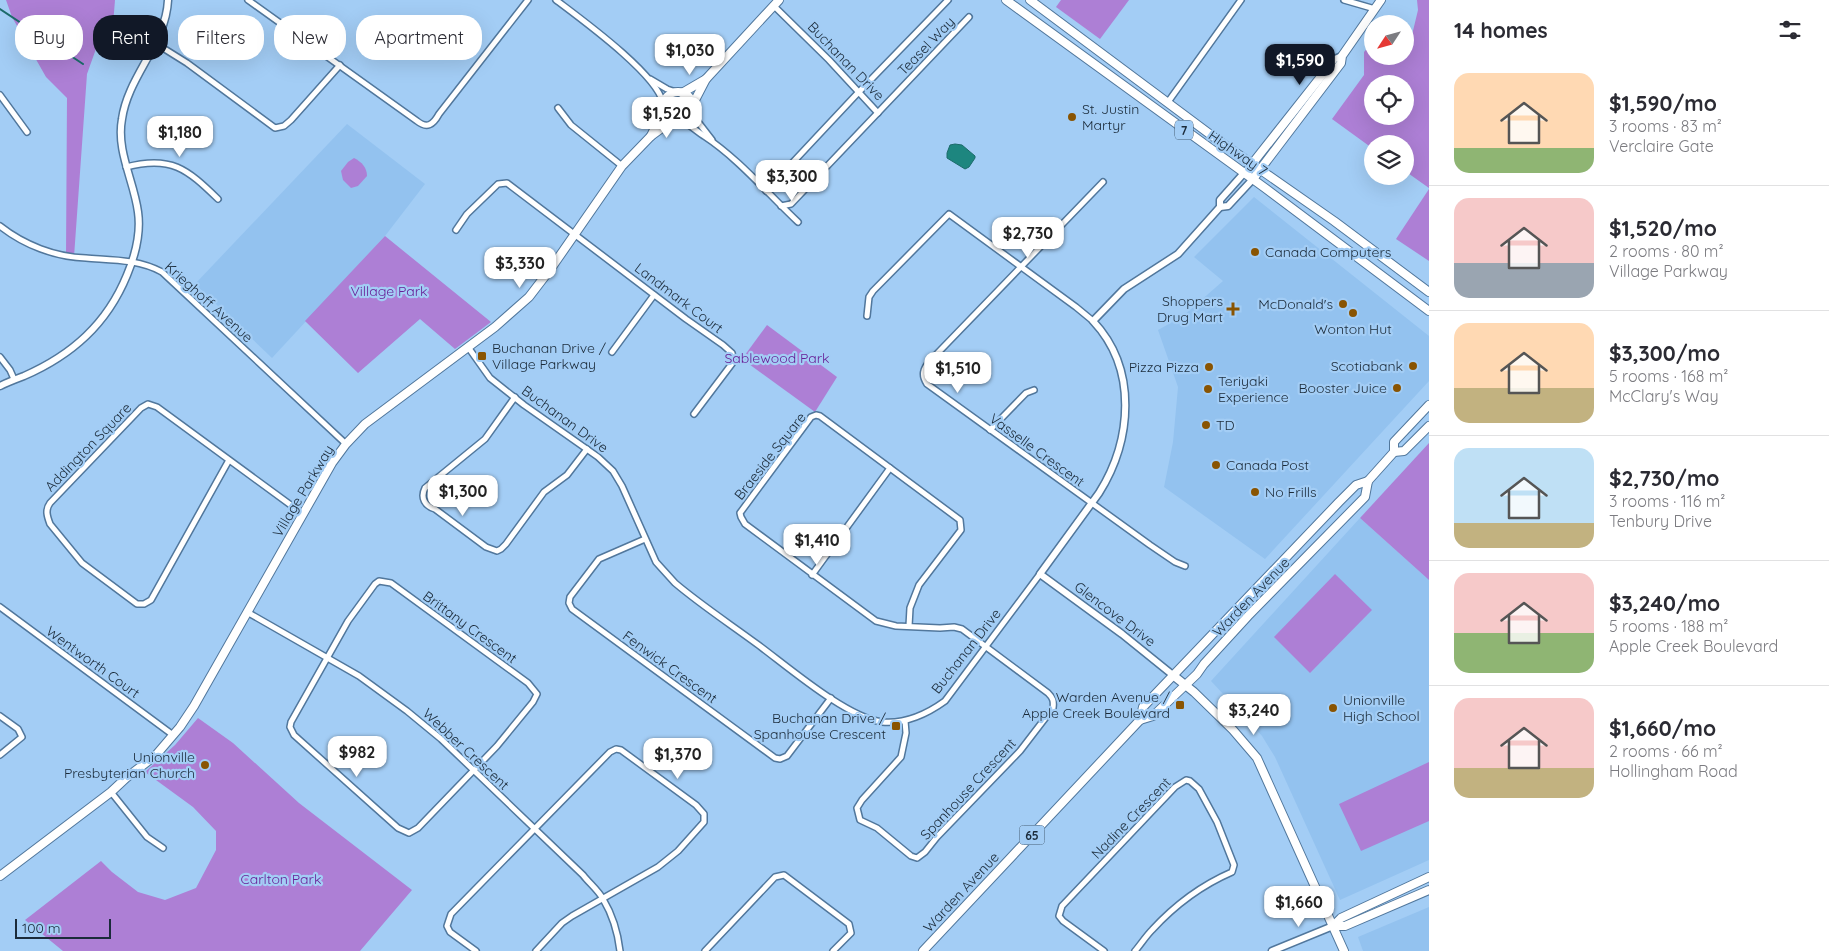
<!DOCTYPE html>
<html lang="en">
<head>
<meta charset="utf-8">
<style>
  body { margin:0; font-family:Quicksand,sans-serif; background:#f2f2f3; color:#2b2b33; height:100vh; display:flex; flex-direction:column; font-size:19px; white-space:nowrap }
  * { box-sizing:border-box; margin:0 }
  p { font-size:16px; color:#7c7c81 }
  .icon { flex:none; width:28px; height:28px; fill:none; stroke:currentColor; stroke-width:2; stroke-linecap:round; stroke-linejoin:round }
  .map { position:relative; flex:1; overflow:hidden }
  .panel { display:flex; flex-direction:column; background:#fff; width:400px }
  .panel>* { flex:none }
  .top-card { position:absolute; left:15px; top:15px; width:475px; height:45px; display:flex; gap:10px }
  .needle { width:32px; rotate:234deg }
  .buttons { position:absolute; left:1364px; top:15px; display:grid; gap:10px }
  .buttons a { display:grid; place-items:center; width:50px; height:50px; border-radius:50%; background:#fff; box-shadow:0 5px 20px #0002; font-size:25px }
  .scale { position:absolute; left:15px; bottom:12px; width:96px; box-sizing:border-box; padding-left:5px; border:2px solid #1b2b3a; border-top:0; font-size:14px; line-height:18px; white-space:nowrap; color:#1b2b3a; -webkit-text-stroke:4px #a3cdf5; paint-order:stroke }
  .price { position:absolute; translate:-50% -42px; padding:0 11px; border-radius:10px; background:#fff; color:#222; font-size:16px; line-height:32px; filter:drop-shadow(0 1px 2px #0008) }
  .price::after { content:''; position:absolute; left:50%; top:30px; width:15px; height:11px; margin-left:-8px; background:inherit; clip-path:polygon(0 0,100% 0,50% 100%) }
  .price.current { background:#111827; color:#fff }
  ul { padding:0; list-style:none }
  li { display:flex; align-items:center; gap:15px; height:125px; padding:0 25px }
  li+li { border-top:1px solid #e1e1e2 }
  li span { display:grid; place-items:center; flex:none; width:140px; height:100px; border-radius:15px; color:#555 }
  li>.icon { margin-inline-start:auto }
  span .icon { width:60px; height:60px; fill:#fffc; stroke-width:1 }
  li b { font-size:21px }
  h2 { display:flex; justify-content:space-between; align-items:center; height:60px; padding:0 25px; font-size:21px }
  .pill { padding:0 18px; border-radius:20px; background:#fff; box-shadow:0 5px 20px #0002; font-size:18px; line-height:45px }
  .pill.current { background:#111827; color:#fff }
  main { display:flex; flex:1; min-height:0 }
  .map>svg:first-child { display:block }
  .built { fill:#93c2ef }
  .green { fill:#ad7fd5; fill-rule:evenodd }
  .water { fill:#1d867f; stroke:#1c6b6a }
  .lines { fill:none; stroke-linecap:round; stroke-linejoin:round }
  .stream { stroke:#1c6b6a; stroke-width:2 }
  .minor-casing { stroke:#51779c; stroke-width:8 }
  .tertiary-casing { stroke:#51779c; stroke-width:9 }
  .secondary-casing { stroke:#51779c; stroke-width:10 }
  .primary-casing { stroke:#51779c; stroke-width:10 }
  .minor { stroke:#fff; stroke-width:5 }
  .tertiary { stroke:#fff; stroke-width:6 }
  .secondary { stroke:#fff; stroke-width:8 }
  .primary { stroke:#fff; stroke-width:8 }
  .poi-dot { fill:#895402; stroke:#a3cdf5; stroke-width:2 }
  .labels { text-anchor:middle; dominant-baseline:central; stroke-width:4.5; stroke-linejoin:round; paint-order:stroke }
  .shield { fill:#a3cdf5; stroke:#445c72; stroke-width:1 }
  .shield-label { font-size:12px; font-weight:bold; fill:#1b2b3a }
  .street-label { font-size:14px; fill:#1b2b3a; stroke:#a3cdf5 }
  .poi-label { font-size:14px; fill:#1b2b3a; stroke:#a3cdf5; text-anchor:start }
  .park-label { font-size:14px; fill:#681f96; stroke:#a3cdf5 }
</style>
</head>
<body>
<main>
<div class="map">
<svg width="1429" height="951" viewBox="0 0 1429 951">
  <rect width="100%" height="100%" fill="#a3cdf5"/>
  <g class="built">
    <polygon points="347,124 425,184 385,236 272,358 195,284"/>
    <polygon points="1254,197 1429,336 1429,381 1265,559 1164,487 1173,442 1178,387 1158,330 1183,316 1223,281 1194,257"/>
    <polygon points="1360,518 1429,580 1429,860 1340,900 1275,757 1262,736 1211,681"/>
    <polygon points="1429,907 1429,951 1363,951 1358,937"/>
  </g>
  <g class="green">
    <polygon points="6,0 115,0 113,25 97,46 87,74 74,257 66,255 67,98 46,77 12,17"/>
    <polygon points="1061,0 1129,0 1100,39 1056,7"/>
    <path d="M 1417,0 L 1429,0 L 1429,188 L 1405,171 L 1405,144 L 1372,144 L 1372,148 L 1332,119 L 1364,75 L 1364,52 L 1372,43 L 1372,56 L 1405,56 L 1405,36 L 1412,35 L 1418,10 ZM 1372,84 L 1405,84 L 1405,116 L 1372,116 Z"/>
    <path d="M 354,158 C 362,162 367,168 367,176 L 358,186 L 351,188 L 343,180 L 341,171 L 348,162 Z"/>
    <polygon points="1429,189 1429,261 1396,239"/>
    <polygon points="385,236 491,322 455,349 420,319 358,373 305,321"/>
    <polygon points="767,325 837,377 815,412 742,359"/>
    <polygon points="1429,443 1429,580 1360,518"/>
    <polygon points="1335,574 1372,610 1310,673 1274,637"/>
    <polygon points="198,718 233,743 299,803 412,890 360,951 63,951 25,920 101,861 112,872 138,892 165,900 196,888 216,850 216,831 193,807 145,772 175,745"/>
    <polygon points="1429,762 1429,821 1361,851 1339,804"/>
  </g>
  <polygon class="water" points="955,144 962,145 975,156 975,158 969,167 965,169 947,158 947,153 950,145"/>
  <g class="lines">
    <polyline class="stream" points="0,9 83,64"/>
    <g class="minor-casing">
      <g id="minor">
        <path d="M 248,0 L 417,121 C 427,129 433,125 439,114 L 528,0"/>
        <path d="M 556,0 C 581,19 657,74 663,103"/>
        <polyline points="1344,0 1375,9"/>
        <polyline points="774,6 829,60 878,113"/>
        <polyline points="155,43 187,63 275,128 284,126 291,120 340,65"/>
        <polyline points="650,79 667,89 676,92"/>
        <polyline points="0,95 27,132"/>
        <polyline points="1168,102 1241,0"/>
        <polyline points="558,108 571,125 622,166"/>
        <polyline points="693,109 695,118 712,140"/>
        <path d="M 682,122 C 691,125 696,131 704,136 C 739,159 767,193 798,222"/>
        <path d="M 126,167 C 171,155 187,169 218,199"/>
        <path d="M 1103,182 L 930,361 C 923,369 921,375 927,384 L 1150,545 L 1175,562 L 1185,566"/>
        <polyline points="766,191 855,96 948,0"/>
        <polyline points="781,206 791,204 969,17"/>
        <path d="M 0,226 C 24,245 55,257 86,258 C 111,260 138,259 162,272 L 346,444"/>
        <polyline points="456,230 467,214 498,184 507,183 686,319 723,345 732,353 734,361 694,414"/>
        <polyline points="867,316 869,297 873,291 949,214 1076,307 1093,321"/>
        <path d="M 468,347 L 490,378 L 524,405 L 598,457 L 613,471 L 622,486 L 656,562 L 675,583 C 701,605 730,624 757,644 C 787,666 847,718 882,722 C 905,724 927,714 945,701 L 1040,574"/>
        <polyline points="612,352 654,295"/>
        <polyline points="0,357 10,370 14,379"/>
        <path d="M 515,397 L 485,439 L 425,488 C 420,498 425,506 435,509 L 486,547 L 497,551 L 501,549 L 506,544 L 544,492 L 567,475 L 587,449"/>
        <polyline points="990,430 1026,393 1034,390"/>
        <path d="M 229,460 L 151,600 L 144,604 L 137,604 L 82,563 L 50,524 C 47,516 45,510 50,503 L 141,408 L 148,404 L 157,407 L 303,514"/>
        <polyline points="645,539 599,559 570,597 569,603 572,609 775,758 780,759 787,756 831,698"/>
        <polyline points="812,575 890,468"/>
        <polygon points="379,581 391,583 528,683 537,694 533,702 497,746 418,828 409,833 398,828 294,735 290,727 291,722 348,621 375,584"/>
        <polyline points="0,607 173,735"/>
        <path d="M 247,612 L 359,676 L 407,711 L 441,739 L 583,875 C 589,883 598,890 603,899 C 612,914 618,934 620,951"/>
        <polyline points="0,716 18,729 22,737 0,755"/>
        <path d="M 905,721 L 906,733 L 901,757 L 862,800 L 857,808 L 860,820 L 877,828 L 911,856 L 917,858 L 925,852 L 937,837 L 1020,751 L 1053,708 C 1054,701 1053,698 1048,693 L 962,629 L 954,627 L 940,628 L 896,626 L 876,621 L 745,524 L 741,517 L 740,513 L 811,417 L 816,415 L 820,416 L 960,520 L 961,530 L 919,585 L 910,608 L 909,626"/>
        <polyline points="111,792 147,837 163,848"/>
        <polyline points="476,951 450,932 447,926 451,914 610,752 616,749 621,750 696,805 704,814 704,822 678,851 658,867 572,916 562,923 536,951"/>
        <polyline points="705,951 775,877 784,875 849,924 851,933 833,951"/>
        <path d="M 1104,951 L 1063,921 L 1059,916 L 1062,906 L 1175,787 L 1186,780 L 1190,781 L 1199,789 L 1217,822 L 1234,865 L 1232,872 C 1202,885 1174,906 1152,930 C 1146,936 1141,944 1135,951"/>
      </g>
    </g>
    <g class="tertiary-casing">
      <g id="tertiary">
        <polyline points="1323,74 1335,59 1342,56"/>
        <polyline points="1220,207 1228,206 1253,179"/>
        <path d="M 0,386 C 8,382 16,379 24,376 C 72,355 107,324 127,275 C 135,256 141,233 138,212 C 134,181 116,151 122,119 C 128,76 166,44 168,0"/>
        <path d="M 1174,676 L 1122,634 L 1040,574 L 1099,493 C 1132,440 1138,369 1093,321 L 1124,289 L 1178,254 L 1220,207 L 1220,200 L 1252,164"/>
        <polyline points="1272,951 1333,926"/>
      </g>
    </g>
    <g class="secondary-casing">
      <g id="secondary">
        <circle cx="678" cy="107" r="15"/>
        <polyline points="682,93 706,79"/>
        <polyline points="693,104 706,79 779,0"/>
        <polyline points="651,136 663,111"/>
        <polyline points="1252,164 1323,74"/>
        <polyline points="1253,179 1341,63 1342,56 1381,0"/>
        <polyline points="1174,676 1194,692 1233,730 1257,758 1344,951"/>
        <polyline points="0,876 111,792 126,778 156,755 180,727 194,706 332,463 346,444 365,424 495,327 529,297 552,267 622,166 651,136 666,125 675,122"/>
        <polyline points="1333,926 1341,918 1429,877"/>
        <polyline points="1333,926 1345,926 1429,890"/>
      </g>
    </g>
    <g class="primary-casing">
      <g id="primary">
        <polyline points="1006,0 1265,188 1429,311"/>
        <polyline points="1030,0 1215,138 1334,221 1429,292"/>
        <polyline points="1394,452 1404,451 1429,426"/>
        <polyline points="1140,720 1143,707 1339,502 1356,485 1368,481"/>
        <polyline points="923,951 1140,720 1153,716 1197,674 1204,664 1248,616 1365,497 1368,481 1394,452 1394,442 1429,405"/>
      </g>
    </g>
    <use href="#minor" class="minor"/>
    <use href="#tertiary" class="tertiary"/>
    <use href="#secondary" class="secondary"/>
    <use href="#primary" class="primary"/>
  </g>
  <g class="poi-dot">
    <circle cx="1072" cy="117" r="5"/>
    <circle cx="1255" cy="252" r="5"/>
    <circle cx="1343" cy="304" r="5"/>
    <path d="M1230.5 301.5h5v5h5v5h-5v5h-5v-5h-5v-5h5z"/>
    <circle cx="1353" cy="313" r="5"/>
    <rect x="477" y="351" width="10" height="10" rx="2.5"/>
    <circle cx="1413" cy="366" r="5"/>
    <circle cx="1209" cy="367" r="5"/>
    <circle cx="1397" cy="388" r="5"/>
    <circle cx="1208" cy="389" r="5"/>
    <circle cx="1206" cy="425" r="5"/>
    <circle cx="1216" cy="465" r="5"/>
    <circle cx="1255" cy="492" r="5"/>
    <rect x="1175" y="700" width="10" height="10" rx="2.5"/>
    <circle cx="1333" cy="708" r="5"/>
    <rect x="891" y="721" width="10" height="10" rx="2.5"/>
    <circle cx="205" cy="765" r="5"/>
  </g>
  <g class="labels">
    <g class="shield">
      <rect x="1175" y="120.5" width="18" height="19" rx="4"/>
      <rect x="1019.5" y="825.5" width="25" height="19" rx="4"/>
    </g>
    <g class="shield-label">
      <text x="1184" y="130">7</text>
      <text x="1032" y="835">65</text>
    </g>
    <g class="street-label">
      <text transform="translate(926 46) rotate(-46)">Teasel Way</text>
      <text transform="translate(846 61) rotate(46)">Buchanan Drive</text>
      <text transform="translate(1238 153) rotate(35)">Highway 7</text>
      <text transform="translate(679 298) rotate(37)">Landmark Court</text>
      <text transform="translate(209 302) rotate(42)">Krieghoff Avenue</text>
      <text transform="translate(565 419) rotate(36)">Buchanan Drive</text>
      <text transform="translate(88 447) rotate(-46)">Addington Square</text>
      <text transform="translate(1037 450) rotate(36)">Vasselle Crescent</text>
      <text transform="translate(770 456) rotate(-52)">Braeside Square</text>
      <text transform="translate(303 491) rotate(-59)">Village Parkway</text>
      <text transform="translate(1251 597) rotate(-46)">Warden Avenue</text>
      <text transform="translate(1115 614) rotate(37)">Glencove Drive</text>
      <text transform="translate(470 627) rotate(36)">Brittany Crescent</text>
      <text transform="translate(966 651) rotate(-52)">Buchanan Drive</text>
      <text transform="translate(93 662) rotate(36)">Wentworth Court</text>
      <text transform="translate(670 667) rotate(36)">Fenwick Crescent</text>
      <text transform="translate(466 749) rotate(43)">Webber Crescent</text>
      <text transform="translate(968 789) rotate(-47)">Spanhouse Crescent</text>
      <text transform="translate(1131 818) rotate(-46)">Nadine Crescent</text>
      <text transform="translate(961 892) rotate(-47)">Warden Avenue</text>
    </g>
    <g class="poi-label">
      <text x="1082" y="109">St. Justin<tspan x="1082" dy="16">Martyr</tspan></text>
      <text x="1265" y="252">Canada Computers</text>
      <text x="1223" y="301" text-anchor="end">Shoppers<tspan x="1223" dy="16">Drug Mart</tspan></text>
      <text x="1333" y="304" text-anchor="end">McDonald's</text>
      <text x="1353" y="329" text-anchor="middle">Wonton Hut</text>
      <text x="492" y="348">Buchanan Drive /<tspan x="492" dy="16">Village Parkway</tspan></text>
      <text x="1403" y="366" text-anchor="end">Scotiabank</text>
      <text x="1199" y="367" text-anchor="end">Pizza Pizza</text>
      <text x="1218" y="381">Teriyaki<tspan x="1218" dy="16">Experience</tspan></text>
      <text x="1387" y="388" text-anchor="end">Booster Juice</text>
      <text x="1216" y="425">TD</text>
      <text x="1226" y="465">Canada Post</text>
      <text x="1265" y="492">No Frills</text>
      <text x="1170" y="697" text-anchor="end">Warden Avenue /<tspan x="1170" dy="16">Apple Creek Boulevard</tspan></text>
      <text x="1343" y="700">Unionville<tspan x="1343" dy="16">High School</tspan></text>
      <text x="886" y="718" text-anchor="end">Buchanan Drive /<tspan x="886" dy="16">Spanhouse Crescent</tspan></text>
      <text x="195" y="757" text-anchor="end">Unionville<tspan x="195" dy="16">Presbyterian Church</tspan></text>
    </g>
    <g class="park-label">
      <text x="389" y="291">Village Park</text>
      <text x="777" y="358">Sablewood Park</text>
      <text x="281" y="879">Carlton Park</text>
    </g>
  </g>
</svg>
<div class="buttons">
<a><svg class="needle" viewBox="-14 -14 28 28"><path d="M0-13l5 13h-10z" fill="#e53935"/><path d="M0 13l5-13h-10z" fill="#7c7c81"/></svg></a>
<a><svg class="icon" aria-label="locate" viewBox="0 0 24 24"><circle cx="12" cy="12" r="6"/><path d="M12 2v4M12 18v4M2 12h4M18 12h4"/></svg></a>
<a><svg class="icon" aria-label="layers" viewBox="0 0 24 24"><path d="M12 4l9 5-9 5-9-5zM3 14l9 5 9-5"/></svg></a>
</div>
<div class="scale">100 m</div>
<b class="price" style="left:690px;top:76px">$1,030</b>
<b class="price current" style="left:1300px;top:86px">$1,590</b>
<b class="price" style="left:667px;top:139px">$1,520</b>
<b class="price" style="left:180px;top:158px">$1,180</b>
<b class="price" style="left:792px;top:202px">$3,300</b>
<b class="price" style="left:1028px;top:259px">$2,730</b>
<b class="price" style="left:520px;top:289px">$3,330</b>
<b class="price" style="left:958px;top:394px">$1,510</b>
<b class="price" style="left:463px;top:517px">$1,300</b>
<b class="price" style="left:817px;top:566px">$1,410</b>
<b class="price" style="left:1254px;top:736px">$3,240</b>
<b class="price" style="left:357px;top:778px">$982</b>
<b class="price" style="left:678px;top:780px">$1,370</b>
<b class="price" style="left:1299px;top:928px">$1,660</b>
<div class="top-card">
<a class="pill">Buy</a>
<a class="pill current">Rent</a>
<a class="pill">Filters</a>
<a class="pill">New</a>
<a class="pill">Apartment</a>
</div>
</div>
<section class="panel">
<h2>14 homes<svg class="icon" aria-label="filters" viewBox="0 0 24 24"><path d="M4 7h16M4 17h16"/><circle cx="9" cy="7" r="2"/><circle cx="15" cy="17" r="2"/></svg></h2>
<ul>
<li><span style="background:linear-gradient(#ffd9b3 75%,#8fb573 0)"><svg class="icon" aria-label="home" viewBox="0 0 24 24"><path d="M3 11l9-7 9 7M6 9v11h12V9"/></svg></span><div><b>$1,590/mo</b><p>3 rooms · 83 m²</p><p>Verclaire Gate</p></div></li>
<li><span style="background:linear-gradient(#f6c9c9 65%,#9aa5b1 0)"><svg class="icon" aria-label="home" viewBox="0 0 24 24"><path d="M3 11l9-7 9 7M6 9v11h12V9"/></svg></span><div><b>$1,520/mo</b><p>2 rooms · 80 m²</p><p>Village Parkway</p></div></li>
<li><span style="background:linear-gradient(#ffd9b3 65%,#c2b280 0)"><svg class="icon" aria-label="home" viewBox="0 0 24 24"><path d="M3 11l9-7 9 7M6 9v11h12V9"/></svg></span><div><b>$3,300/mo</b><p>5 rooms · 168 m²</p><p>McClary's Way</p></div></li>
<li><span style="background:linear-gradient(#bfe0f5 75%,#c2b280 0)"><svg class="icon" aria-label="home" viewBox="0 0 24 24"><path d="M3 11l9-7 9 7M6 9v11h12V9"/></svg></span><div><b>$2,730/mo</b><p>3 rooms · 116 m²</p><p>Tenbury Drive</p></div></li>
<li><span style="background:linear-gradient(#f6c9c9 60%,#8fb573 0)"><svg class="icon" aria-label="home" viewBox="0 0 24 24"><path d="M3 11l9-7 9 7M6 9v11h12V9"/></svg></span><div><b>$3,240/mo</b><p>5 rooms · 188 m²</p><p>Apple Creek Boulevard</p></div></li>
<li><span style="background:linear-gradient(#f6c9c9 70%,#c2b280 0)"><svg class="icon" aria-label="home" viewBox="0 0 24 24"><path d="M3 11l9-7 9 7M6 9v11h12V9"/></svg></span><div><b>$1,660/mo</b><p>2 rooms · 66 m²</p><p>Hollingham Road</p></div></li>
</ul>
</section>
</main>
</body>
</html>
